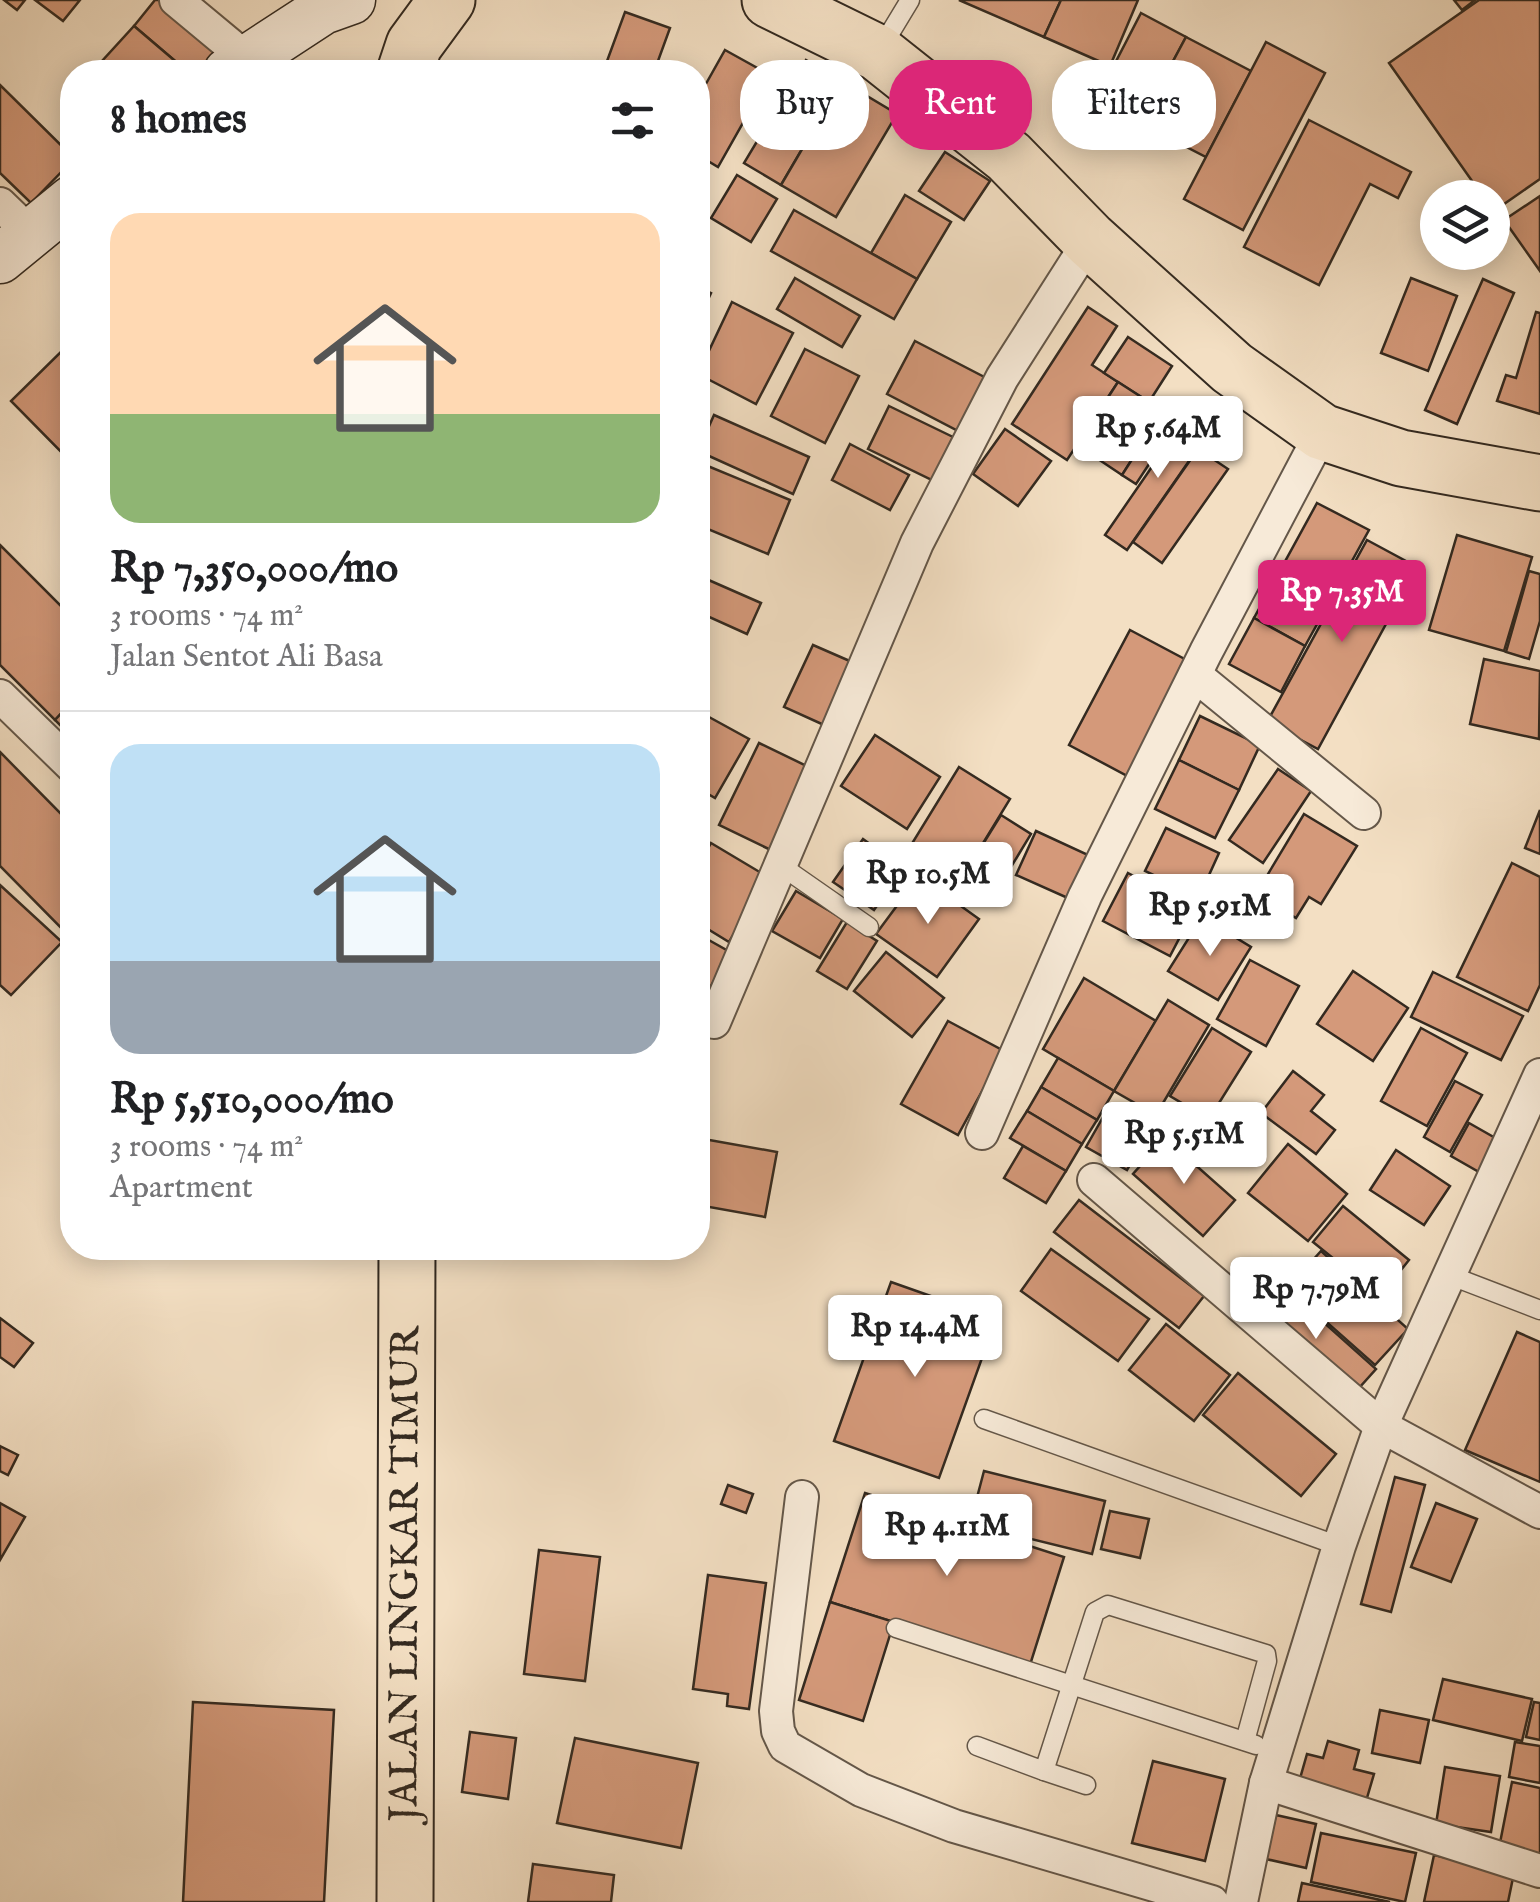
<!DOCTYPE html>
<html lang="en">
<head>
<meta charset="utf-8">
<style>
  body { margin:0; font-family:"IM FELL English",serif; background:#f6f6f6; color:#202124; height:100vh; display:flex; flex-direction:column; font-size:38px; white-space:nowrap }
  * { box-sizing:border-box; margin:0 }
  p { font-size:32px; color:#757577 }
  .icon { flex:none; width:55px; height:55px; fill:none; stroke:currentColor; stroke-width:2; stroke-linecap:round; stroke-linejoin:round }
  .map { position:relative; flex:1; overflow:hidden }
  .details { position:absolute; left:60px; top:60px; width:650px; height:1200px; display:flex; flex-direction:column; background:#fff; border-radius:40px; box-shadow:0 5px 25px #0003 }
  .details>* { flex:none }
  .banner { position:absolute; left:740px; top:60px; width:650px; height:90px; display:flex; gap:20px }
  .tools { position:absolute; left:1420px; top:180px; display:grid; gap:20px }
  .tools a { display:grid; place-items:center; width:90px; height:90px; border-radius:50%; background:#fff; box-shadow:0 5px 25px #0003; font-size:50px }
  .price { position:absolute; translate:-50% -85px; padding:0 22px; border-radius:10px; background:#fff; color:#222; font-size:32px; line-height:65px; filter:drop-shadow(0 2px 5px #0008) }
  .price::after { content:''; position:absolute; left:50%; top:60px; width:30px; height:22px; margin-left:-15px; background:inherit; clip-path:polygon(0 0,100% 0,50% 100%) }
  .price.on { background:#db2777; color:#fff }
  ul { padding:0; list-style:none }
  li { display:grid; align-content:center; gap:20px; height:530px; padding:0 50px }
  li+li { border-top:2px solid #e0e0e0 }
  li span { display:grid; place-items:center; height:310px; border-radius:30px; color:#555 }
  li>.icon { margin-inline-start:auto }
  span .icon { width:180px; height:180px; fill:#fffc; stroke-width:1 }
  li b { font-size:42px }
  h2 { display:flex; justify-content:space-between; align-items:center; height:120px; padding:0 50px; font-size:42px }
  .chip { padding:0 35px; border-radius:40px; background:#fff; box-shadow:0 5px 25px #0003; font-size:35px; line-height:90px }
  .chip.on { background:#db2777; color:#fff }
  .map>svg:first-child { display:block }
  .building { fill:#d4997a; stroke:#342a20; stroke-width:2.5 }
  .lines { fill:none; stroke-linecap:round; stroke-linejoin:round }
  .lane-casing { stroke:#645749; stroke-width:21 }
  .street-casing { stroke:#645749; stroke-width:36 }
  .secondary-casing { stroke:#342a20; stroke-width:51 }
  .highway-casing { stroke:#342a20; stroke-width:59 }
  .lane { stroke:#f7ead8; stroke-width:18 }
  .street { stroke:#f7ead8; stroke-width:32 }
  .secondary { stroke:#f7ead8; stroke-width:48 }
  .highway { stroke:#f3dfc3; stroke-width:55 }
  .labels { text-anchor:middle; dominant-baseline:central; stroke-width:10; stroke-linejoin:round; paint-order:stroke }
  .street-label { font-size:40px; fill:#342a20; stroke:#f7ead8 }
</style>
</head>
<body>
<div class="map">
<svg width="1540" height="1902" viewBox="0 0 1540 1902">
  <rect width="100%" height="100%" fill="#f3dfc3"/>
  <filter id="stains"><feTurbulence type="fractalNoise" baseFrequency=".002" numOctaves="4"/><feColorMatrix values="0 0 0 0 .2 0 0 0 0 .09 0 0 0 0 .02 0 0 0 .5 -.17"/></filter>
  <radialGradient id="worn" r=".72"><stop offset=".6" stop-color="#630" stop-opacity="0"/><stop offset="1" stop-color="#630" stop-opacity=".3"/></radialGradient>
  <g class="building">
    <polygon points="4,0 25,0 17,10"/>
    <polygon points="35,0 80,0 63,21"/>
    <polygon points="155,0 167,0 222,46 199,72 188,72 134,26"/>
    <polygon points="959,0 1061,0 1044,37"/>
    <polygon points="1061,0 1138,0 1110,66 1044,37"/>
    <polygon points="1454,0 1475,0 1462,10"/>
    <polygon points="1479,0 1540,0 1540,179 1494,211 1492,198 1484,198 1389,63"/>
    <polygon points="625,12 670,28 654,72 603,72"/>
    <polygon points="1141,13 1186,37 1140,123 1096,100"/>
    <polygon points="134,26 188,72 92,72"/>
    <polygon points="1186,37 1251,71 1206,157 1140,123"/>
    <polygon points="1266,42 1325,73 1243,230 1184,199"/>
    <polygon points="725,50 770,75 718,167 698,155 698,98"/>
    <polygon points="806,60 842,81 781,185 744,163"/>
    <polygon points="842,81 897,114 836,217 781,185"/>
    <polygon points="0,85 72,156 72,161 31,203 0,173"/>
    <polygon points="1309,120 1411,172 1398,198 1370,184 1319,285 1244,247"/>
    <polygon points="945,152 990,181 964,220 919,191"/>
    <polygon points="737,175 777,199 751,242 711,218"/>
    <polygon points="905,195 951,222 917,279 871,253"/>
    <polygon points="1540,196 1540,271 1504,220"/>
    <polygon points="794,210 917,279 894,319 771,251"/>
    <polygon points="795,278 860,316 842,347 777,309"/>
    <polygon points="1411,278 1457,296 1428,371 1381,353"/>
    <polygon points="1483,279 1514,293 1457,424 1425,410"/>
    <polygon points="698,287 711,293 698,321"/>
    <polygon points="732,302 793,333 756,404 698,374"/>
    <polygon points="1088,307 1117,326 1092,365 1118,382 1067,460 1012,424"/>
    <polygon points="1536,312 1540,313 1540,414 1497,401 1506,375 1516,378"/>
    <polygon points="1128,337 1172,366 1149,402 1104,373"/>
    <polygon points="72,341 72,463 11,401"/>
    <polygon points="915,341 992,381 964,434 887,394"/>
    <polygon points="805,349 859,376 825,443 771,416"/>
    <polygon points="1118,382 1163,411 1122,475 1077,445"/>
    <polygon points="889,406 953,437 932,480 868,449"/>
    <polygon points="1163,411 1178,420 1136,484 1122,475"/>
    <polygon points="1189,413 1212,428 1127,550 1105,535"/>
    <polygon points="714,415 809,457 793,494 698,451"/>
    <polygon points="1005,429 1051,461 1018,506 973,474"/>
    <polygon points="850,444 909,475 890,510 832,480"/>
    <polygon points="1198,449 1228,469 1162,563 1133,542"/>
    <polygon points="698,462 790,500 768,554 698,525"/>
    <polygon points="1317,503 1369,530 1305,646 1254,618"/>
    <polygon points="1457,535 1532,557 1504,651 1429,630"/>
    <polygon points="1367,540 1417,567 1318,749 1267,722"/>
    <polygon points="0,545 72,617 72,702 55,720 0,665"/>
    <polygon points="1529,571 1540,574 1540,621 1529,659 1506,652"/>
    <polygon points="704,578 761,603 747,634 698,612 698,593"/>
    <polygon points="1254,618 1305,646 1281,692 1229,664"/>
    <polygon points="1130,630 1194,664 1133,779 1069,745"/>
    <polygon points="813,645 852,662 824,725 784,707"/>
    <polygon points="1484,659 1540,671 1539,739 1470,724"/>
    <polygon points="72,702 72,737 55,720"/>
    <polygon points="1200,716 1260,745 1239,790 1179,760"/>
    <polygon points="709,717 749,739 715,798 698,788 698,736"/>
    <polygon points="875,735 940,777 907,829 841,786"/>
    <polygon points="759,743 817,771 777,853 719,825"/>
    <polygon points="0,752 72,825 72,939 0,866"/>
    <polygon points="1179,760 1239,790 1215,838 1155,809"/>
    <polygon points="959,767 1010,799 960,881 908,850"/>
    <polygon points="1278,769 1311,791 1263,863 1229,840"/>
    <polygon points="1540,810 1540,854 1525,848"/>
    <polygon points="1304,814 1357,846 1321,904 1309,897 1296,918 1256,894"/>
    <polygon points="1001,815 1031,834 991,900 960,881"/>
    <polygon points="1166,828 1219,853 1199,897 1145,871"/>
    <polygon points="1036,831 1099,860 1079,903 1016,875"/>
    <polygon points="863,839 903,868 874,910 833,882"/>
    <polygon points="711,843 768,877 729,942 698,923 698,865"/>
    <polygon points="1512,863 1540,877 1540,985 1528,1011 1457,977"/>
    <polygon points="1128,873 1195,908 1170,956 1103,921"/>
    <polygon points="919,876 979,919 937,977 876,934"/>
    <polygon points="0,885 62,942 11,995 0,985"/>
    <polygon points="796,891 843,919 820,958 772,931"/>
    <polygon points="1202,917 1251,947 1218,1000 1168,971"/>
    <polygon points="847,922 877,941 847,989 817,971"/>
    <polygon points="698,934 730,952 706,995 698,990"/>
    <polygon points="886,952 944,998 912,1037 854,991"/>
    <polygon points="1250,960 1299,986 1266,1046 1217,1019"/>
    <polygon points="1353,971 1408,1008 1373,1061 1317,1024"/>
    <polygon points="1433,972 1523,1016 1501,1060 1411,1017"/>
    <polygon points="1084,978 1156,1021 1114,1091 1043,1049"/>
    <polygon points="1168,1000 1209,1025 1156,1115 1114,1091"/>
    <polygon points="948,1021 1004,1051 958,1135 901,1104"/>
    <polygon points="1212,1028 1251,1052 1209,1119 1170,1096"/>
    <polygon points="1421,1028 1467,1053 1427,1126 1381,1101"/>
    <polygon points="1058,1058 1114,1091 1097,1120 1041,1087"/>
    <polygon points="1293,1071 1324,1095 1311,1111 1335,1130 1316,1154 1261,1113"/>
    <polygon points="1455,1081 1482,1095 1450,1152 1424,1137"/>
    <polygon points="1041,1087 1097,1120 1082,1144 1027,1111"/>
    <polygon points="1110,1105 1151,1128 1127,1170 1086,1147"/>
    <polygon points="1027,1111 1082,1144 1066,1171 1010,1138"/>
    <polygon points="1469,1123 1497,1139 1479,1172 1451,1156"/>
    <polygon points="698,1138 777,1152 765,1217 698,1205"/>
    <polygon points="1165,1138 1235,1200 1203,1236 1133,1174"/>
    <polygon points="1288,1144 1347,1194 1308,1241 1248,1193"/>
    <polygon points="1023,1146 1066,1171 1046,1203 1004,1178"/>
    <polygon points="1396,1150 1450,1186 1424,1225 1370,1190"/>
    <polygon points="1079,1200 1204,1296 1179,1328 1054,1232"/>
    <polygon points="1343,1206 1409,1260 1393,1280 1378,1268 1365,1284 1313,1242"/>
    <polygon points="1051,1249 1149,1319 1118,1361 1021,1291"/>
    <polygon points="1321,1251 1408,1329 1375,1365 1288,1288"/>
    <polygon points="891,1282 996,1319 939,1478 834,1441"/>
    <polygon points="1283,1286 1376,1369 1350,1398 1257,1316"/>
    <polygon points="0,1318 33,1343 14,1367 0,1357"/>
    <polygon points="1166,1324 1230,1375 1194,1421 1129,1370"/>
    <polygon points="1517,1332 1540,1342 1540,1482 1465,1450"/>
    <polygon points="1238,1373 1336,1454 1301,1496 1203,1415"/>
    <polygon points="0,1446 18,1455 8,1475 0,1471"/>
    <polygon points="984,1471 1105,1501 1092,1554 970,1524"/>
    <polygon points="1395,1477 1425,1485 1391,1612 1361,1604"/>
    <polygon points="728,1485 753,1494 746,1513 721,1504"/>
    <polygon points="865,1493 1064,1557 1030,1665 830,1602"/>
    <polygon points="0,1503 25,1517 0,1560"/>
    <polygon points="1436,1503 1477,1519 1451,1582 1411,1567"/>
    <polygon points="1110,1511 1149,1519 1140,1558 1101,1549"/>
    <polygon points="539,1550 600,1557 585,1681 524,1674"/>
    <polygon points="708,1575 766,1583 749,1709 727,1706 728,1694 693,1689"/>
    <polygon points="830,1602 894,1622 863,1721 799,1700"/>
    <polygon points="1443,1679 1532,1699 1522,1741 1433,1720"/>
    <polygon points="193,1702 334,1710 324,1902 183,1902"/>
    <polygon points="1534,1702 1540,1703 1540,1740 1526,1737"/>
    <polygon points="1380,1710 1429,1720 1420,1763 1372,1753"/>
    <polygon points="470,1732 516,1738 508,1799 462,1792"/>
    <polygon points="575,1738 698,1763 681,1848 557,1823"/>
    <polygon points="1328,1741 1359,1750 1354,1769 1374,1774 1364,1808 1297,1789 1307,1754 1323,1758"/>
    <polygon points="1515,1742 1540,1746 1540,1783 1509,1777"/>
    <polygon points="1153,1761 1225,1779 1205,1861 1132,1843"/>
    <polygon points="1445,1767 1500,1776 1491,1832 1436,1824"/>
    <polygon points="1512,1782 1540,1788 1540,1861 1498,1853"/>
    <polygon points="1276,1815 1316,1824 1306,1868 1266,1859"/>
    <polygon points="1321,1833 1416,1853 1405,1902 1311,1882"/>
    <polygon points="1434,1855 1514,1873 1508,1902 1424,1902"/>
    <polygon points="533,1864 614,1875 611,1902 528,1902"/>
    <polygon points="1302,1883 1390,1902 1298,1902"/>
  </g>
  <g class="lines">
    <g class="lane-casing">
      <g id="lane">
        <polyline points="881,48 910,0"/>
        <polyline points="780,865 869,927"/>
        <polyline points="1449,1275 1540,1310"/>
        <polyline points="984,1419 1339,1546"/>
        <polyline points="896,1628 1256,1745"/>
        <polyline points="977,1746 1044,1771 1095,1612 1108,1605 1266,1654 1267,1661 1245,1741"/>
        <polyline points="1044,1771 1086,1785"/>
      </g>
    </g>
    <g class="street-casing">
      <g id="street">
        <polyline points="176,0 247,59"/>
        <polyline points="0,204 31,234"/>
        <polyline points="1195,675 1364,813"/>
        <polyline points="0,696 72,766"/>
        <polyline points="714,1022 917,543 1002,378 1090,240"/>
        <polyline points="982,1133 1085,896 1206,652 1322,432"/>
        <polyline points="1094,1180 1381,1426 1540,1512"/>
        <polyline points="802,1497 776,1711 778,1731 785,1746 861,1790 954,1826 1212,1902"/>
        <polyline points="1266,1783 1540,1871"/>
        <polyline points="1241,1902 1266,1783 1339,1546 1381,1426 1540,1075"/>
      </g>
    </g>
    <g class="secondary-casing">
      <g id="secondary">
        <polyline points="228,72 323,10 351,0"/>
        <polyline points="0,259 72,200"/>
      </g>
    </g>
    <g class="highway-casing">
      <g id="highway">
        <polyline points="770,0 878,53 1009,157 1090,240 1232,368 1322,432 1401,458 1540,483"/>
        <polyline points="405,72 414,45 447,0"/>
        <path id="s1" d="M 405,1902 L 407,1248"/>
      </g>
    </g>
    <use href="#lane" class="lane"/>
    <use href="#street" class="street"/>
    <use href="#secondary" class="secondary"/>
    <use href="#highway" class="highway"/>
  </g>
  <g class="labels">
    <g class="street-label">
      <text stroke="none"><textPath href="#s1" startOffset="328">JALAN LINGKAR TIMUR</textPath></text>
    </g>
  </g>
  <rect width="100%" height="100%" filter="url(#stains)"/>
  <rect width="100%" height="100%" fill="url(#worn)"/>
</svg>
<div class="tools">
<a><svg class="icon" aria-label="layers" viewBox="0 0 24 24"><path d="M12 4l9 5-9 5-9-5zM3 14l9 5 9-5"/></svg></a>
</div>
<b class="price" style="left:1158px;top:481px">Rp 5.64M</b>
<b class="price on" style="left:1342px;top:645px">Rp 7.35M</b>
<b class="price" style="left:928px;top:927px">Rp 10.5M</b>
<b class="price" style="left:1210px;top:959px">Rp 5.91M</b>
<b class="price" style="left:1184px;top:1187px">Rp 5.51M</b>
<b class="price" style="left:1316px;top:1342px">Rp 7.79M</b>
<b class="price" style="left:915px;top:1380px">Rp 14.4M</b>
<b class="price" style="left:947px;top:1579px">Rp 4.11M</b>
<div class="banner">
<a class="chip">Buy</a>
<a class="chip on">Rent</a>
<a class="chip">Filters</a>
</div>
<section class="details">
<h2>8 homes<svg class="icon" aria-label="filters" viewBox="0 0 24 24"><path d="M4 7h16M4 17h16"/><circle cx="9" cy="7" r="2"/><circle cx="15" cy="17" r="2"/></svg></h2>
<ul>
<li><span style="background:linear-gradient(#ffd9b3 65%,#8fb573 0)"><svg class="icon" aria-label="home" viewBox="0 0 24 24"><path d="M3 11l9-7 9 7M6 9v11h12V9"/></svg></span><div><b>Rp 7,350,000/mo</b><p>3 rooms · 74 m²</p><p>Jalan Sentot Ali Basa</p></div></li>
<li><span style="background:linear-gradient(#bfe0f5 70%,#9aa5b1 0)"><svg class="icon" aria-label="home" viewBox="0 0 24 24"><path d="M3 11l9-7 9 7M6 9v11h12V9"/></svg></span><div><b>Rp 5,510,000/mo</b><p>3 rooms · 74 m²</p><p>Apartment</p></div></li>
</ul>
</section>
</div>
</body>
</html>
